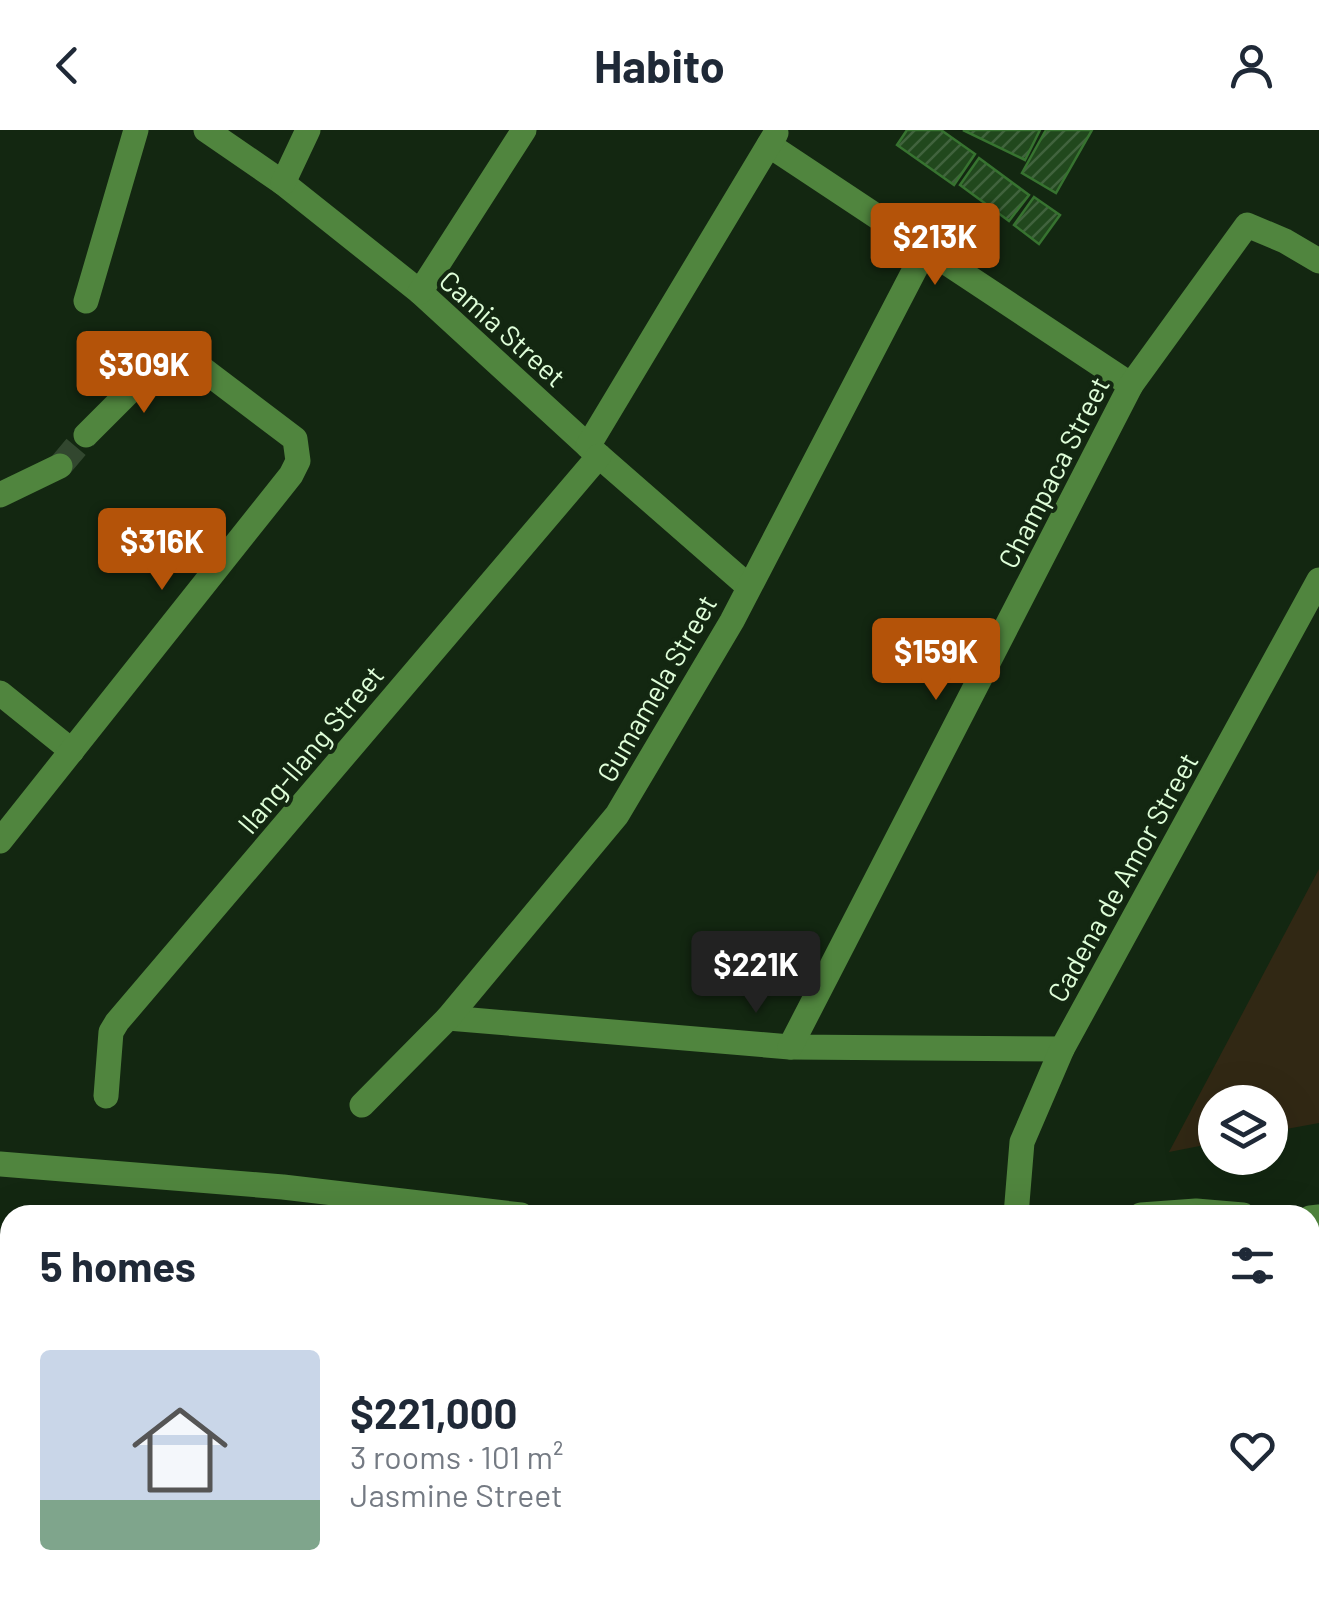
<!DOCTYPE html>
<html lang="en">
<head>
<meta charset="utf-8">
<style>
  body { margin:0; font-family:Barlow,sans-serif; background:#f6f6f7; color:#1f2937; height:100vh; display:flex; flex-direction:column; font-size:38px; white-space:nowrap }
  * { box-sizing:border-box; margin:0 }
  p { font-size:32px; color:#747a83 }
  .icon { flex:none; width:55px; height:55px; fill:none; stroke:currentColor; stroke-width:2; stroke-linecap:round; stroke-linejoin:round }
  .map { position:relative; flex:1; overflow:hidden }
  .drawer { position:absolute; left:0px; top:1075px; width:1320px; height:392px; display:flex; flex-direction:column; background:#fff; border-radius:30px 30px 0 0; box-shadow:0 10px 40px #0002 }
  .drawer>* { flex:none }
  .fabs { position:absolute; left:1198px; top:955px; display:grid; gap:20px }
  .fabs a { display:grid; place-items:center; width:90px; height:90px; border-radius:50%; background:#fff; box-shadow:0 10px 40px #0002; font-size:50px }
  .price { position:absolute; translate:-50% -85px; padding:0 22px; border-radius:10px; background:#b45309; color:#fff; font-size:32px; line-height:65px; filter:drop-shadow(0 2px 5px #0008) }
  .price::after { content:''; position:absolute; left:50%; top:60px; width:30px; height:22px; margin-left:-15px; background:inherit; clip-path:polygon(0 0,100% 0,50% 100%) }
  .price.selected { background:#222; color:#fff }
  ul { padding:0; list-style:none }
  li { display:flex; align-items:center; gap:30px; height:250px; padding:0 40px }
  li+li { border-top:2px solid #e0e1e3 }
  li span { display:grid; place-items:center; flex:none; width:280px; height:200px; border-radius:10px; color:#555 }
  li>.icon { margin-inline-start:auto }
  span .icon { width:120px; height:120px; fill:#fffc; stroke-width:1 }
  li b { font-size:42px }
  h2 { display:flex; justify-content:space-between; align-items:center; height:120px; padding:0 40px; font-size:42px }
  header { display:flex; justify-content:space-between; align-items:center; height:130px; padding:0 40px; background:#fff; font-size:45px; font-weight:700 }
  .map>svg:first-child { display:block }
  .grass { fill:#312814 }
  .water { fill:url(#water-waves) }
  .building { fill:url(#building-hatch); stroke:#377330; stroke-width:2.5 }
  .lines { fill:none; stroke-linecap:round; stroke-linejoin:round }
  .minor-tunnel { stroke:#32472f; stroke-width:25; stroke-dasharray:25 12; stroke-linecap:butt }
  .minor { stroke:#50853e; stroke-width:25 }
  .labels { text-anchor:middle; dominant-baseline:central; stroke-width:8; stroke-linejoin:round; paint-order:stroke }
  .street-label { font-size:28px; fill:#dffed9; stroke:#132711 }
</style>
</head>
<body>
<header><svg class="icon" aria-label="back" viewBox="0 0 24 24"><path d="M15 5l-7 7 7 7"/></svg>Habito<svg class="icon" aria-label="person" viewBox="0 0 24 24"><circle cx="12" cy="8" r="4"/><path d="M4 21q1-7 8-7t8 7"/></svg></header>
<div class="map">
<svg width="1319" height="1467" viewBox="0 0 1319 1467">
  <defs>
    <pattern id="water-waves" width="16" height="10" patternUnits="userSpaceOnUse" patternTransform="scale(2.5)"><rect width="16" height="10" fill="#31450c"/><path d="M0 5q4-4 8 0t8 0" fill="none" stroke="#4e612f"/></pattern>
    <pattern id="building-hatch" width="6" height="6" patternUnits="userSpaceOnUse" patternTransform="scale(2.5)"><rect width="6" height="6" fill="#21481d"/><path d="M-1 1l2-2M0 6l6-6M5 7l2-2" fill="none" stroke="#41633d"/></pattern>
  </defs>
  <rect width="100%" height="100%" fill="#132711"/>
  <g class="grass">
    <polygon points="1319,739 1319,993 1270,1002 1270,972 1215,972 1215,1013 1169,1022"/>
    <polygon points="1319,1098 1319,1151 1310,1152 1310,1099"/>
    <polygon points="0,1218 10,1219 10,1458 441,1458 437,1467 0,1467"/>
    <polygon points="1319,1246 1319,1345 1310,1332 1310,1247"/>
    <polygon points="621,1458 821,1458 815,1467 637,1467"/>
  </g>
  <g class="water">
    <polygon points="0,1132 10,1133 10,1189 0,1188"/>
    <polygon points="1319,1151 1319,1214 1310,1215 1310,1152"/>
  </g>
  <g class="building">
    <polygon points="907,0 941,0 975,24 954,55 897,15"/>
    <polygon points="963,0 1040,0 1025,30"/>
    <polygon points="1046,0 1092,0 1056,63 1022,43"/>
    <polygon points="979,28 1029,65 1009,91 960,55"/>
    <polygon points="1034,67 1060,85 1039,114 1014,95"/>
    <polygon points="899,1458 1182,1458 1184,1467 862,1467"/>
    <polygon points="1248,1458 1274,1458 1257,1467 1254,1467"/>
  </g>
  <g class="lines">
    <polyline class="minor-tunnel" points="60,336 86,305"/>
    <g class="minor">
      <polyline points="206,0 283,53 420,162 599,326 748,456"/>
      <polyline points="769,15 1131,255"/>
      <polyline points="283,53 308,0"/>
      <polyline points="420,162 524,0"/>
      <polyline points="86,171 136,0"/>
      <polyline points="588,316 776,3"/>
      <polyline points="0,365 60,336"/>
      <polyline points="0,563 72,621"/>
      <polyline points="0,711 291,345 298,331 295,309 192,231 173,225 160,231 86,305"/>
      <polyline points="448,888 790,917 1062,919"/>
      <polyline points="790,917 1131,255 1247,95 1285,111 1319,131"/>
      <polyline points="106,966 111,902 117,892 599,326"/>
      <polyline points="362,975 448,888 617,685 732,491 926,118"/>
      <polyline points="0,1034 283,1057 521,1085"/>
      <polyline points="1016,1085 1022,1012 1062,919 1319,450"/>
      <polyline points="1141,1085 1196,1081 1243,1085"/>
      <polyline points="1310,1088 1319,1087"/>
      <polyline points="0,1203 10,1204"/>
      <polyline points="1310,1232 1319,1231"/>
      <polyline points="1310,1424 1319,1421"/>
      <polyline points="835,1458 837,1467"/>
      <polyline points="1203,1458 1207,1467"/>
      <polyline points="1299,1458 1303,1467"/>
    </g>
  </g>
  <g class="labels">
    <g class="street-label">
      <text transform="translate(503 198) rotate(42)">Camia Street</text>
      <text transform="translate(1053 342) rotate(-63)">Champaca Street</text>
      <text transform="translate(656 558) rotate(-60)">Gumamela Street</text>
      <text transform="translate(310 619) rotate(-50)">Ilang-Ilang Street</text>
      <text transform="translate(1122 747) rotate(-61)">Cadena de Amor Street</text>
    </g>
  </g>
</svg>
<div class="fabs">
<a><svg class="icon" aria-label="layers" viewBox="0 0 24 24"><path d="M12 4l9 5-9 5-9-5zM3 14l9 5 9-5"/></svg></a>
</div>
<b class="price" style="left:935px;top:158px">$213K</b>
<b class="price" style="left:144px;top:286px">$309K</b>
<b class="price" style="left:162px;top:463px">$316K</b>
<b class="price" style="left:936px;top:573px">$159K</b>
<b class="price selected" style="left:756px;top:886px">$221K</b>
<section class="drawer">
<h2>5 homes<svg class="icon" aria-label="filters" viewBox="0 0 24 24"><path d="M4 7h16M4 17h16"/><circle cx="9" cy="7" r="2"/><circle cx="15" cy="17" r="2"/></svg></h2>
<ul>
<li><span style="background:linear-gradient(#c9d6e8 75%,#7fa58c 0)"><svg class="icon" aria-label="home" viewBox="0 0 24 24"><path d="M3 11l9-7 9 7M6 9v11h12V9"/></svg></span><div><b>$221,000</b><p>3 rooms · 101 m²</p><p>Jasmine Street</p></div><svg class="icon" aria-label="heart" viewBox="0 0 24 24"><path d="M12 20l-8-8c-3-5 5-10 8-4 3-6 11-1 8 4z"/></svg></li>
</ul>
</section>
</div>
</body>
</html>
